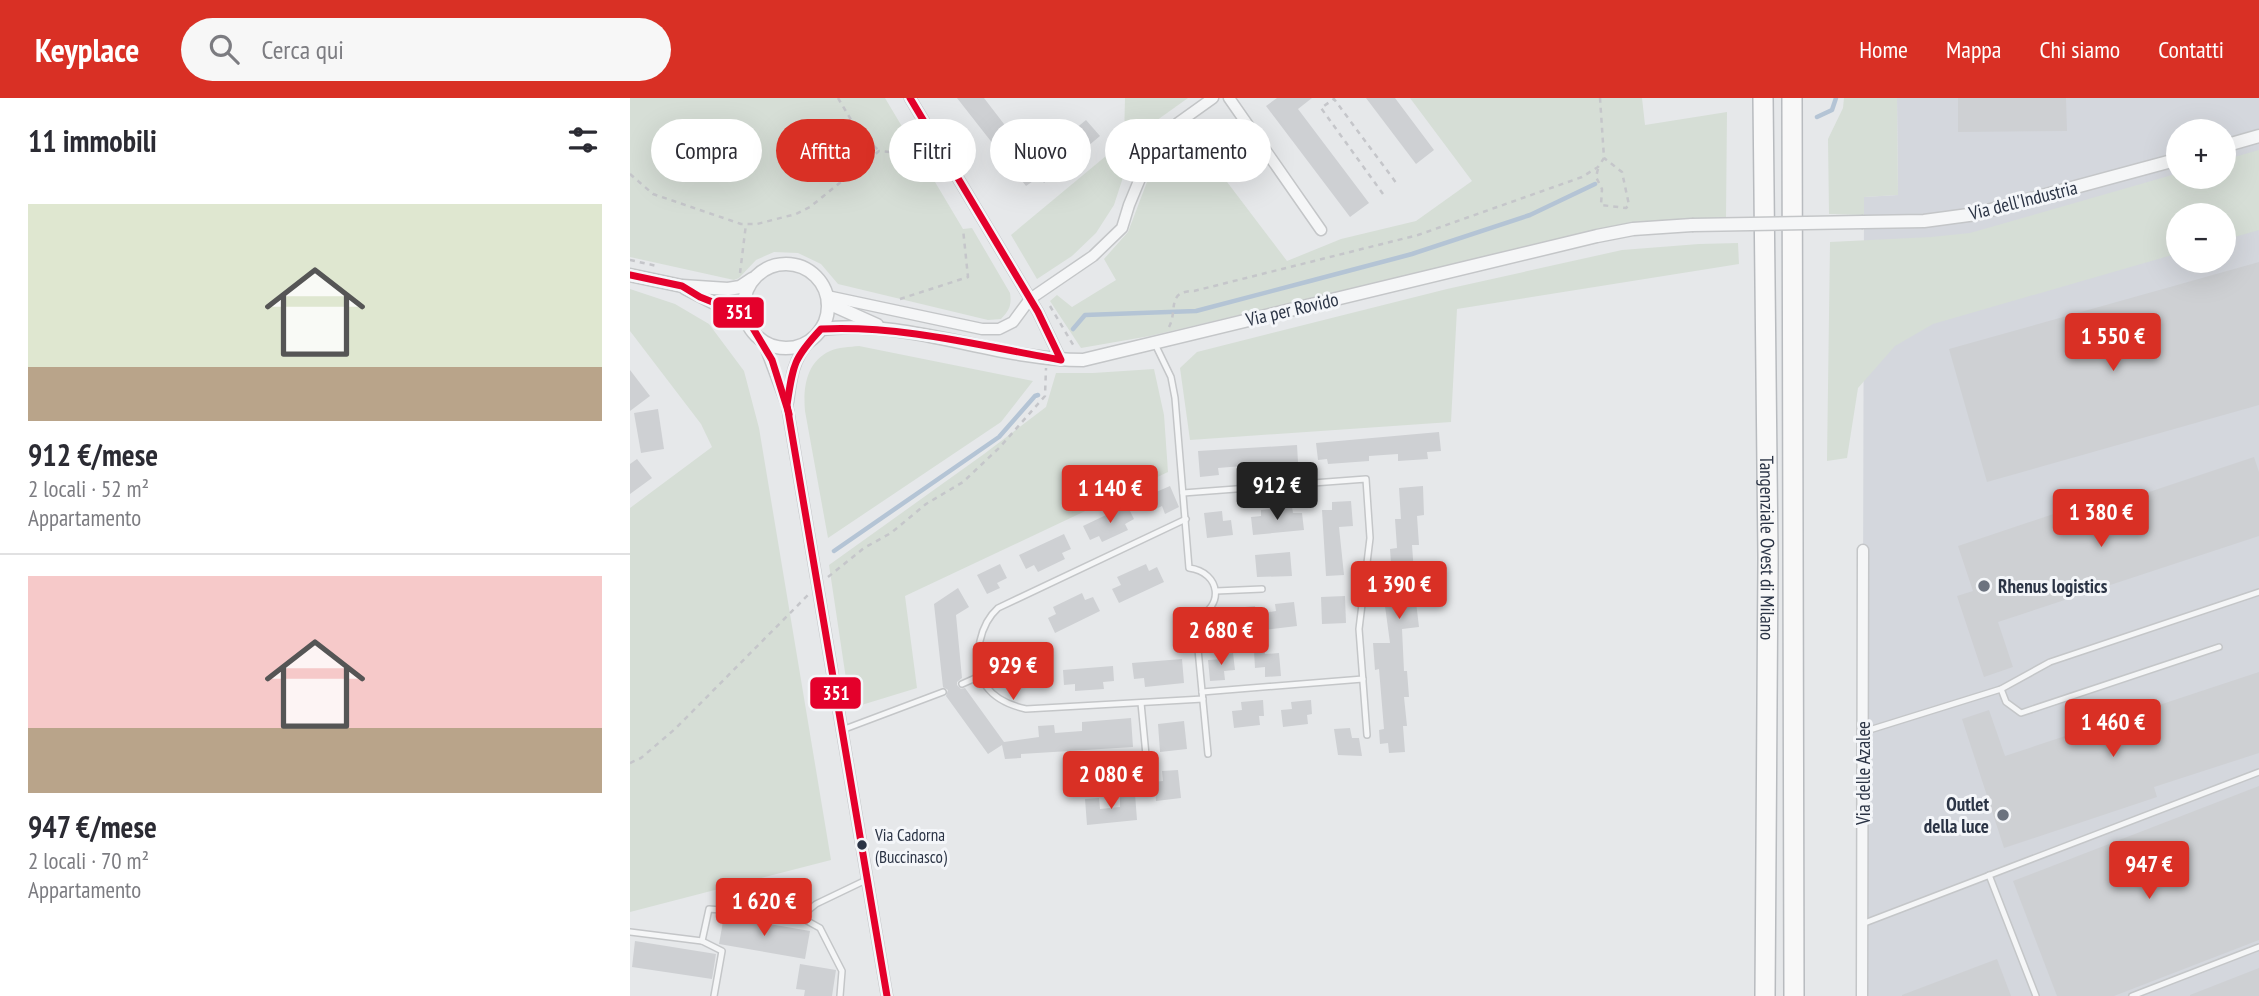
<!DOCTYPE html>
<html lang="it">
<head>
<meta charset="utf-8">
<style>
  body { margin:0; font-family:"PT Sans Narrow",sans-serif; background:#f7f7f7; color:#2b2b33; height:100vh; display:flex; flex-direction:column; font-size:26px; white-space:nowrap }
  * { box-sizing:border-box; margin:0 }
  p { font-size:23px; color:#7c7c81 }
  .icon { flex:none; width:38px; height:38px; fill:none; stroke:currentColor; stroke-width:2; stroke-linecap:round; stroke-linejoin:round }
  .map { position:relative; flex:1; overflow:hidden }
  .panel { display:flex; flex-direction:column; background:#fff; width:630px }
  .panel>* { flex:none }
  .banner { position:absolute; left:21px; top:21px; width:665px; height:63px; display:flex; gap:14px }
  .fabs { position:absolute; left:1536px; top:21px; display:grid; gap:14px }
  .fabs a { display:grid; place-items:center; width:70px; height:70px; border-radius:50%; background:#fff; box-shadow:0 7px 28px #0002; font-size:35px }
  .price { position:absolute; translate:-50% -60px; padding:0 16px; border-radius:7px; background:#d93025; color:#fff; font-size:23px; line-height:46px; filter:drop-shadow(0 2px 4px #0008) }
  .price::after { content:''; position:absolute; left:50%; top:42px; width:21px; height:16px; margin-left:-10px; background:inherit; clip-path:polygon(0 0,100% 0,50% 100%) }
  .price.selected { background:#222; color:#fff }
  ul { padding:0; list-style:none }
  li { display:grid; align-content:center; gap:14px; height:371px; padding:0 28px }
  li+li { border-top:2px solid #e1e1e2 }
  li span { display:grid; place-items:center; height:217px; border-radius:0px; color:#555 }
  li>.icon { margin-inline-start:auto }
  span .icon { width:126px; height:126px; fill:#fffc; stroke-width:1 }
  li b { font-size:30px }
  h2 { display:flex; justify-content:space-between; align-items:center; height:84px; padding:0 28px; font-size:30px }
  .pill { padding:0 24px; border-radius:32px; background:#fff; box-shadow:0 7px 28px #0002; font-size:24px; line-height:63px }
  .pill.selected { background:#d93025; color:#fff }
  header { display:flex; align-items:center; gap:42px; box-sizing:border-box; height:98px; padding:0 35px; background:#d93025; color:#fff }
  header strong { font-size:33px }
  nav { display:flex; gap:38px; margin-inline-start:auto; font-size:24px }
  .search { width:490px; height:63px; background:#f7f7f7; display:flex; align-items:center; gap:18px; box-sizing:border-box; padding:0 24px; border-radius:38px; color:#7c7c81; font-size:26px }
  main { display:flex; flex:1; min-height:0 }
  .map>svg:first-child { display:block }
  .built { fill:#d4d7dd; fill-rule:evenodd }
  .green { fill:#d6ded6 }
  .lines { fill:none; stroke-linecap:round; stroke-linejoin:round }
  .stream { stroke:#b4c4d5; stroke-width:4.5 }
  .building { fill:#ced0d3 }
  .service-casing { stroke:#c4c6c8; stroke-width:8 }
  .minor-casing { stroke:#c4c6c8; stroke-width:13 }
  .tertiary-casing { stroke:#c4c6c8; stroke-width:15 }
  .motorway-casing { stroke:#b8bbbf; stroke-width:22 }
  .path { stroke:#c5c6ca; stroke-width:2.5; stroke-dasharray:5 5; stroke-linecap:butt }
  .service { stroke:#f5f6f7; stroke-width:5 }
  .minor { stroke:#f5f6f7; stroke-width:10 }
  .tertiary { stroke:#f5f6f7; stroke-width:12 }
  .motorway { stroke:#f8f8f8; stroke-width:19 }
  .tertiary-bridge-casing { stroke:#c4c6c8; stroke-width:15; stroke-linecap:butt }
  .tertiary-bridge { stroke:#f5f6f7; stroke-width:12 }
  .bus-1-casing { stroke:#f4f6f9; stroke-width:12 }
  .bus-1 { stroke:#e4002b; stroke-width:7 }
  .poi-dot { fill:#6c737f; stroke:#f4f6f9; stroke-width:2.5 }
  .bus-dot { fill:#2b3445; stroke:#f4f6f9; stroke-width:2.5 }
  .labels { text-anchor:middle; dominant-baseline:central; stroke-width:6; stroke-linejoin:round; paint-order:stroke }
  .bus-label { font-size:17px; fill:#2b3445; stroke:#f4f6f9; text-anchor:start }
  .street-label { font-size:19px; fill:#2b3445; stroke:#f4f6f9 }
  .poi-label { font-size:19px; font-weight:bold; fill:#2b3445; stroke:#f4f6f9; text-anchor:start }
  .line-badge { stroke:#f4f6f9; stroke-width:2.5 }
  .badge-label { font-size:19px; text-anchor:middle; font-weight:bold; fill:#fff }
</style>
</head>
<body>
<header>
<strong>Keyplace</strong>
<div class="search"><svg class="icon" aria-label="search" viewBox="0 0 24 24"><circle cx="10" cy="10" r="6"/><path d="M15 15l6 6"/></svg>Cerca qui</div>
<nav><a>Home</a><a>Mappa</a><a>Chi siamo</a><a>Contatti</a></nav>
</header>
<main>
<section class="panel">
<h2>11 immobili<svg class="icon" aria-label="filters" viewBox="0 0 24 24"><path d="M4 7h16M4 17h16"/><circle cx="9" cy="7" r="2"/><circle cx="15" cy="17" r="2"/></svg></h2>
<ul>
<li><span style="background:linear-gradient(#dfe7d0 75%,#b9a48a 0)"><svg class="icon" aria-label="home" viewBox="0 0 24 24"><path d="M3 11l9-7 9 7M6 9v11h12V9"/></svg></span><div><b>912 €/mese</b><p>2 locali · 52 m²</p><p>Appartamento</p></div></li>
<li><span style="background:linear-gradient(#f6c9c9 70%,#b9a48a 0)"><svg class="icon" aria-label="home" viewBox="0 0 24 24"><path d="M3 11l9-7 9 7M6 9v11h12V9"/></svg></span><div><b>947 €/mese</b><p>2 locali · 70 m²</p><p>Appartamento</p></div></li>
</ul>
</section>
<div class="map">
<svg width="1629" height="898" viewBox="0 0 1629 898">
  <rect width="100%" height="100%" fill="#e6e8ea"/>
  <path class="built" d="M 1267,0 L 1629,0 L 1629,898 L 1232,898 L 1234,99 L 1268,97 ZM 1549,33 L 1594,33 L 1594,79 L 1549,79 ZM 1549,117 L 1594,117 L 1594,163 L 1549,163 Z"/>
  <g class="green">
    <path d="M 0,0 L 255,0 L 333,131 L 342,130 L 380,195 C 382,207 379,213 371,221 L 358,222 L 208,186 L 191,166 L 168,155 L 144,154 L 126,162 L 109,180 L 104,182 L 0,159 Z"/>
    <polygon points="495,0 558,0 523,25 498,64 484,107 466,135 442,158 407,181 381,137 494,43"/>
    <polygon points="780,0 1012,0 1015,27 1097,14 1096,120 1005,124 520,238 451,250 420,203 427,197 442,209 486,182 474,161 498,134 520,76 553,37 566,43 657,163 711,141 786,123 842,83"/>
    <polygon points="1214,0 1267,0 1268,97 1234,99 1234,117 1199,116 1198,41 1213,10"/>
    <polygon points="1629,52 1629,132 1594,142 1594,117 1549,117 1549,155 1303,226 1265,248 1228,290 1217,360 1197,363 1200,144 1301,139 1340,135 1549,75 1549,79 1594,79 1594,62"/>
    <polygon points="1108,145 1109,166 827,211 821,324 560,342 550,270 567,254 817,191 992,152 1069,146"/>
    <polygon points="0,191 45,206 79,226 114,273 129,330 201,762 0,814 0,410 82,349 71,326 0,233"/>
    <path d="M 229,248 L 403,283 L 371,324 L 198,440 L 175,313 C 173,290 176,264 200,253 C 208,249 220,249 229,248 Z"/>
    <polygon points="524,271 534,317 538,374 275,498 287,590 225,609 219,601 199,467 354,356 416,309 426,275 463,275"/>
  </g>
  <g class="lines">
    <g class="stream">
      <polyline points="1187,19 1202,12 1206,0"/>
      <polyline points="443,231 455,217 566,213 680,183 782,156 900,117 965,86"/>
      <polyline points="204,453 369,339 405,298 408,297"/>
    </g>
  </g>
  <g class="building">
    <polygon points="327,0 354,0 404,65 456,22 470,38 414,85 409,79 396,88"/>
    <polygon points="647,0 682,0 668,11 739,105 720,119 636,8"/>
    <polygon points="736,0 765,0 804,52 786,66"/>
    <polygon points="1328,0 1436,0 1437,33 1328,34"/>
    <polygon points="1629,164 1629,307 1357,384 1319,251"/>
    <polygon points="0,272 20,298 0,313"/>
    <polygon points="28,311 34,351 11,355 4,315"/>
    <polygon points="809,334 811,353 797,354 798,361 768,363 768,356 739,358 739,363 698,366 697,361 688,362 686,345"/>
    <polygon points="667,347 668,364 658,364 659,372 627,374 627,367 600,369 588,370 589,377 570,379 568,353"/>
    <polygon points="1624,359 1629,374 1629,438 1368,524 1383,569 1354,579 1327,498 1343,493 1328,448 1465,402 1468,411"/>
    <polygon points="7,361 22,380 0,396 0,366"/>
    <polygon points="540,388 549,409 535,416 532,408 524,412 517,398"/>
    <polygon points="793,388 794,417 787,418 789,447 782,447 784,475 780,475 782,505 786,504 789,529 772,531 774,573 777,573 779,599 774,599 777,628 773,628 775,654 759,655 758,645 750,646 749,632 754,631 749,571 745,572 743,545 760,545 755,508 760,507 758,480 762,479 760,451 767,450 765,421 771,421 769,390"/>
    <polygon points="721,403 723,428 709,429 714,477 696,478 692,412 702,412 702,404"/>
    <polygon points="497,407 504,421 495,426 498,432 472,444 469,438 460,442 453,428"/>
    <polygon points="662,409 663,415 672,415 674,432 623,437 621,419 631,418 631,412"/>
    <polygon points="592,413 593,423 601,422 603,437 577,440 574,415"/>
    <polygon points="434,436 441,451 432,455 435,461 408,474 404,467 396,471 389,457"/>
    <polygon points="660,454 662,478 627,479 625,457"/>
    <polygon points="370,466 377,480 367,485 370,490 357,496 347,477"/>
    <polygon points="516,466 519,473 527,469 534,484 489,505 482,491 491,487 487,479"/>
    <polygon points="328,490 339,509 326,517 332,580 327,584 327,587 331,591 335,590 374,644 409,639 408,628 424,627 425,635 452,633 452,624 501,620 503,649 391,656 391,660 375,661 372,647 358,656 316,598 318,592 313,589 304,506"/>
    <polygon points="452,495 455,502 463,499 470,513 425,535 418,520 426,516 423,509"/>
    <polygon points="715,498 716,525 692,526 691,499"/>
    <polygon points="664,504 667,528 608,535 605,510 625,508 626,516 646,513 645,506"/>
    <polygon points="624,553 634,553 635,556 649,555 651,578 635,579 635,569 625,570"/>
    <polygon points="603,555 605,572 594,573 595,582 580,583 578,562 593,561 593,556"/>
    <polygon points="552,561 554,585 515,589 514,580 504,581 502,565"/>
    <polygon points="483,568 484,583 473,584 474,591 445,593 445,586 434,587 433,572"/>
    <polygon points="1629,574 1629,655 1524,689 1527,699 1374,750 1332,621 1359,612 1375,658"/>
    <polygon points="633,602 634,618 629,618 630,627 604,630 602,613 612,612 611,604"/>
    <polygon points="681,602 682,616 677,617 678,626 653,629 651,612 662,611 661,604"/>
    <polygon points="554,623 557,651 530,654 528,626"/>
    <polygon points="720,630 722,640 729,640 732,658 708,657 704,631"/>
    <polygon points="548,672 551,700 526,703 524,684 533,683 532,673"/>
    <polygon points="1629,688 1629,842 1484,898 1427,898 1383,783"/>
    <polygon points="505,696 507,722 457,727 455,701 469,700 470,711 490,709 490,698"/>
    <polygon points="94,818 180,833 175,861 89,846"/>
    <polygon points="5,843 86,856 82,881 2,869"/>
    <polygon points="1367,861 1381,898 1272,898 1272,897"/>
    <polygon points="170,866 206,872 202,898 174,898 175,892 166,891"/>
    <polygon points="1629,870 1629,898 1560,898 1560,897"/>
  </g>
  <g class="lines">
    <g class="service-casing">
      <g id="service">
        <path d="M 525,246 L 541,279 L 545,300 L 559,470 C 591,474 595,510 565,520 L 578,656"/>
        <polyline points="553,395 736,381 740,440 729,531 737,637"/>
        <path d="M 556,421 L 368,510 C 358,519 353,529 350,543 C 341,581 360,603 396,611 L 573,601"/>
        <polyline points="586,493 632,491"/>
        <polyline points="332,586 350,578"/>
        <polyline points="1371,591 1376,604 1391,615 1589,549"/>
        <polyline points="572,594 733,581"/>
        <polyline points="212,632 313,594"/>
        <polyline points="1233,634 1371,591 1420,564 1629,494"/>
        <polyline points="446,670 447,683 518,678 511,605"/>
        <polyline points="1359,777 1406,898"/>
        <polyline points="170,819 186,806 236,782"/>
        <polyline points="1232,826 1629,674"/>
        <polyline points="0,834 72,843 79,811 170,819 190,830 212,873 210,898"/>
        <polyline points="72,843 92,853 84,898"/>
        <polyline points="1502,898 1629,849"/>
      </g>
    </g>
    <g class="minor-casing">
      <g id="minor">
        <polyline points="280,0 408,214 431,262"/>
        <polyline points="599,0 691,132"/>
        <polyline points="197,198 352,231 369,231 383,224 400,201 463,158 492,130 499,107 521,54 548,25 583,0"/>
        <polyline points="133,243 157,307 257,898"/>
        <path d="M 158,304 C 161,280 163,261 180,243"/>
        <polyline points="1232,898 1233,452"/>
      </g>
    </g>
    <g class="tertiary-casing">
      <g id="tertiary">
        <polyline points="1594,48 1629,38"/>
        <polyline points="1233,124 1294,123 1346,116 1549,61"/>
        <circle cx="156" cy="208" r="42"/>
        <polyline points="0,177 52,188 98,191 110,189 122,181"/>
        <polyline points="55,190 102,214 115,217"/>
        <polyline points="198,205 247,227"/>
        <path d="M 191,231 C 279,220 365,262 453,262 L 967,138 L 1003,131 L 1062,127"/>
      </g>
    </g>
    <g class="motorway-casing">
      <g id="motorway">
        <path id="s1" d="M 1133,0 L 1138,460 L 1135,898"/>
        <polyline points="1162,0 1164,898"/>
      </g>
    </g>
    <g class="path">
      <polyline points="208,0 226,30 249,53"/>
      <polyline points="968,71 966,79 972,91 971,107 996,110 999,107 992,74 974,60"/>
      <polyline points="0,76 23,96 111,126 127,126 166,116 180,109 249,53 278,56 296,46"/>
      <polyline points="753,96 691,10 704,1 767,86"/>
      <polyline points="0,162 27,168"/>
      <polyline points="110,175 116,126"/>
      <polyline points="270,201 338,179 333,131"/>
      <polyline points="420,208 445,250"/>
      <path d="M 539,229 C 548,212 536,193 564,193 L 788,137 L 952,79 L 968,69 L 974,60 L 970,0"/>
      <polyline points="198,479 234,450 261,435 296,406 333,384 370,349 415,298 416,270"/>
      <polyline points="0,665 11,660 45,631 178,497"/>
    </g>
    <use href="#service" class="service"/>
    <use href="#minor" class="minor"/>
    <use href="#tertiary" class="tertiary"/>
    <use href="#motorway" class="motorway"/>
    <g class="tertiary-bridge-casing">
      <polyline id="tertiary-bridge" points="1062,127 1233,124"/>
    </g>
    <use href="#tertiary-bridge" class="tertiary-bridge"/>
    <g class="bus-1-casing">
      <g id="bus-1">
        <polyline points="0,177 52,188 70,199 115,217 142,262 159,316"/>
        <path d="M 257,898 L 157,307 C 163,267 163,261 191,231 C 271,227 352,248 431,262 L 408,214 L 280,0"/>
      </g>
    </g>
    <use href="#bus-1" class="bus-1"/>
  </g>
  <g class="poi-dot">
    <circle cx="1354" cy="488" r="7"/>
    <circle cx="1373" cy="717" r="7"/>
  </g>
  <circle class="bus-dot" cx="232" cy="747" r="6"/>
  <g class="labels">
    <g class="bus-label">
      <text x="245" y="737">Via Cadorna<tspan x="245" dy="22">(Buccinasco)</tspan></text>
    </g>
    <g class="street-label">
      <text transform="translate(1393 102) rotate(-14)">Via dell'Industria</text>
      <text transform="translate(662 211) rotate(-13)">Via per Rovido</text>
      <text stroke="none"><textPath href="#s1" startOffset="450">Tangenziale Ovest di Milano</textPath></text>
      <text transform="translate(1233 675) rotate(-90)">Via delle Azalee</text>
    </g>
    <g class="poi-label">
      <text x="1368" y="488">Rhenus logistics</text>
      <text x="1359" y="706" text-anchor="end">Outlet<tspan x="1359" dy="22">della luce</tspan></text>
    </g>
  </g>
  <g class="line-badge">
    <rect x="82" y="198" width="53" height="33" rx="7" fill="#e4002b"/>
    <rect x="179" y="578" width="53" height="34" rx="7" fill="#e4002b"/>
  </g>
  <g class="badge-label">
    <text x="109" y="221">351</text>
    <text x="206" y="602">351</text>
  </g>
</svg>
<div class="fabs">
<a>+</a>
<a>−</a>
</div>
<b class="price" style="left:1483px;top:275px">1 550 €</b>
<b class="price selected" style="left:647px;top:424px">912 €</b>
<b class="price" style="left:480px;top:427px">1 140 €</b>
<b class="price" style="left:1471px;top:451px">1 380 €</b>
<b class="price" style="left:769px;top:523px">1 390 €</b>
<b class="price" style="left:591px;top:569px">2 680 €</b>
<b class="price" style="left:383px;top:604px">929 €</b>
<b class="price" style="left:1483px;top:661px">1 460 €</b>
<b class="price" style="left:481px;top:713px">2 080 €</b>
<b class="price" style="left:1519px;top:803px">947 €</b>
<b class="price" style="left:134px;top:840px">1 620 €</b>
<div class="banner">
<a class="pill">Compra</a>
<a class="pill selected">Affitta</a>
<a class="pill">Filtri</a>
<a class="pill">Nuovo</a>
<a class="pill">Appartamento</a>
</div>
</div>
</main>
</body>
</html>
